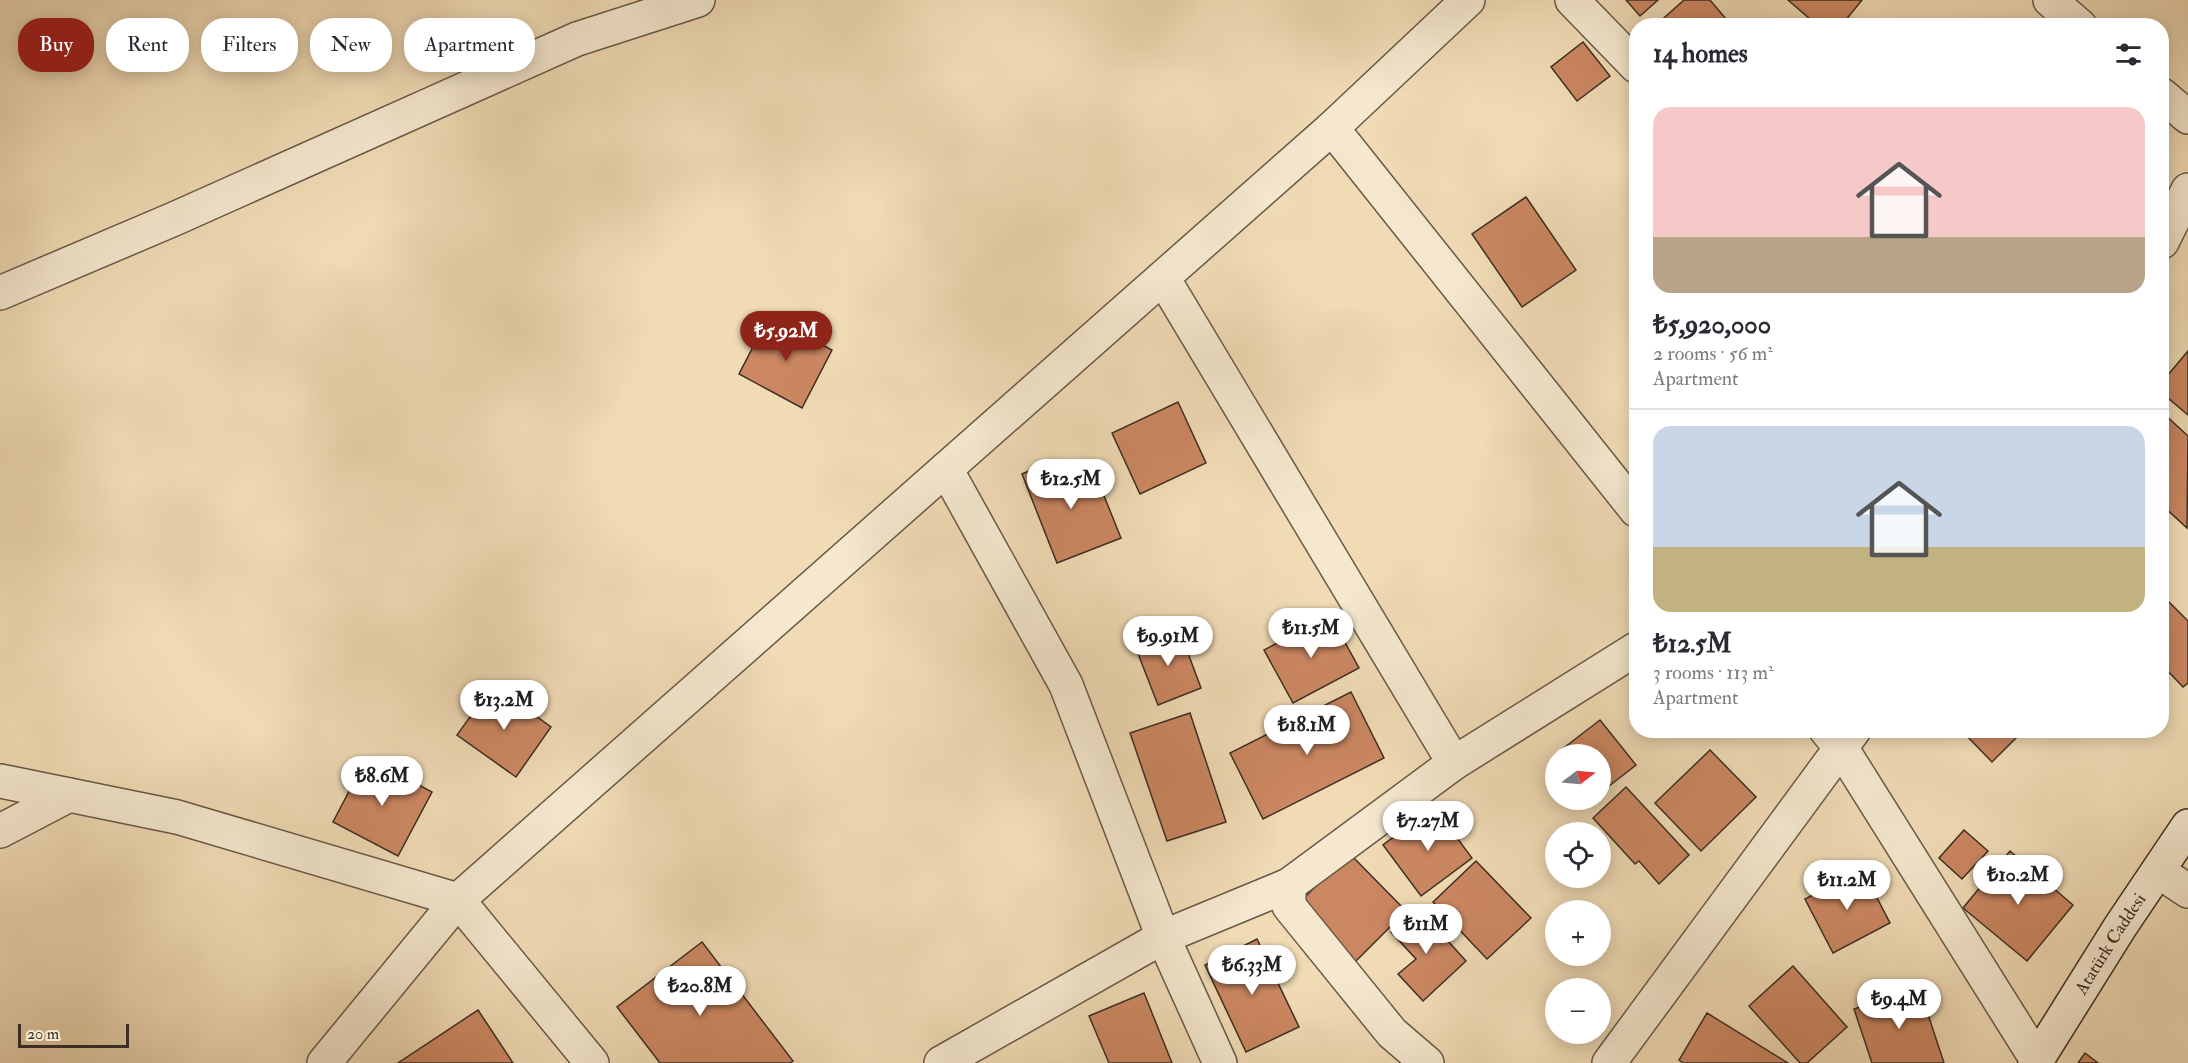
<!DOCTYPE html>
<html lang="en">
<head>
<meta charset="utf-8">
<style>
  body { margin:0; font-family:"IM FELL Double Pica",serif; background:#f7f7f7; color:#2b2b33; height:100vh; display:flex; flex-direction:column; font-size:22px; white-space:nowrap }
  * { box-sizing:border-box; margin:0 }
  p { font-size:20px; color:#7c7c81 }
  .icon { flex:none; width:33px; height:33px; fill:none; stroke:currentColor; stroke-width:2; stroke-linecap:round; stroke-linejoin:round }
  .map { position:relative; flex:1; overflow:hidden }
  .side { position:absolute; left:1629px; top:18px; width:540px; height:720px; display:flex; flex-direction:column; background:#fff; border-radius:24px; box-shadow:0 3px 15px #0003 }
  .side>* { flex:none }
  .guide { position:absolute; left:18px; top:18px; width:570px; height:54px; display:flex; gap:12px }
  .needle { width:39px; rotate:74deg }
  .fabs { position:absolute; left:1545px; top:744px; display:grid; gap:12px }
  .fabs a { display:grid; place-items:center; width:66px; height:66px; border-radius:50%; background:#fff; box-shadow:0 3px 15px #0003; font-size:30px }
  .scale { position:absolute; left:18px; bottom:15px; width:111px; box-sizing:border-box; padding-left:6px; border:3px solid #3c2e23; border-top:0; font-size:16px; line-height:21px; white-space:nowrap; color:#3c2e23; -webkit-text-stroke:4px #f5e8cf; paint-order:stroke }
  .price { position:absolute; translate:-50% -51px; padding:0 14px; border-radius:21px; background:#fff; color:#222; font-size:20px; line-height:39px; filter:drop-shadow(0 2px 3px #0008) }
  .price::after { content:''; position:absolute; left:50%; top:36px; width:18px; height:14px; margin-left:-9px; background:inherit; clip-path:polygon(0 0,100% 0,50% 100%) }
  .price.selected { background:#8f2418; color:#fff }
  ul { padding:0; list-style:none }
  li { display:grid; align-content:center; gap:12px; height:318px; padding:0 24px }
  li+li { border-top:2px solid #e1e1e2 }
  li span { display:grid; place-items:center; height:186px; border-radius:18px; color:#555 }
  li>.icon { margin-inline-start:auto }
  span .icon { width:108px; height:108px; fill:#fffc; stroke-width:1 }
  li b { font-size:26px }
  h2 { display:flex; justify-content:space-between; align-items:center; height:72px; padding:0 24px; font-size:26px }
  .tag { padding:0 21px; border-radius:24px; background:#fff; box-shadow:0 3px 15px #0003; font-size:21px; line-height:54px }
  .tag.selected { background:#8f2418; color:#fff }
  .map>svg:first-child { display:block }
  .building { fill:#cb8762; stroke:#3c2e23; stroke-width:1.5 }
  .lines { fill:none; stroke-linecap:round; stroke-linejoin:round }
  .street-casing { stroke:#695948; stroke-width:36 }
  .secondary-casing { stroke:#3c2e23; stroke-width:36 }
  .street { stroke:#f5e8cf; stroke-width:33 }
  .secondary { stroke:#f5e8cf; stroke-width:33 }
  .labels { text-anchor:middle; dominant-baseline:central; stroke-width:4.5; stroke-linejoin:round; paint-order:stroke }
  .street-label { font-size:18px; fill:#3c2e23; stroke:#f5e8cf }
</style>
</head>
<body>
<div class="map">
<svg width="2188" height="1063" viewBox="0 0 2188 1063">
  <rect width="100%" height="100%" fill="#f0dbb5"/>
  <filter id="stains"><feTurbulence type="fractalNoise" baseFrequency=".00333" numOctaves="4"/><feColorMatrix values="0 0 0 0 .2 0 0 0 0 .09 0 0 0 0 .02 0 0 0 .5 -.17"/></filter>
  <radialGradient id="worn" r=".72"><stop offset=".6" stop-color="#630" stop-opacity="0"/><stop offset="1" stop-color="#630" stop-opacity=".3"/></radialGradient>
  <g class="building">
    <polygon points="1626,0 1658,0 1640,16"/>
    <polygon points="1684,0 1710,0 1732,26 1655,26"/>
    <polygon points="1788,0 1862,0 1841,26 1818,26"/>
    <polygon points="1583,42 1610,76 1577,101 1551,67"/>
    <polygon points="1526,197 1576,270 1522,307 1472,234"/>
    <polygon points="769,316 832,350 802,408 739,374"/>
    <polygon points="2188,351 2188,415 2162,393 2162,382"/>
    <polygon points="1178,402 1206,463 1140,494 1112,433"/>
    <polygon points="2162,412 2188,436 2187,528 2162,505"/>
    <polygon points="1090,461 1121,538 1057,563 1022,474 1050,462 1056,475"/>
    <polygon points="2165,598 2188,621 2188,683 2183,687 2162,665 2162,601"/>
    <polygon points="1330,615 1359,668 1293,703 1264,650"/>
    <polygon points="1179,629 1201,688 1158,705 1135,646"/>
    <polygon points="493,685 551,727 516,777 457,735"/>
    <polygon points="1351,692 1384,758 1263,819 1230,753"/>
    <polygon points="1190,713 1226,822 1167,841 1130,733"/>
    <polygon points="1600,720 1636,765 1600,793 1600,754 1556,754"/>
    <polygon points="1961,730 2024,730 1992,762"/>
    <polygon points="1710,750 1756,797 1701,851 1655,803"/>
    <polygon points="367,757 432,792 398,856 333,822"/>
    <polygon points="1626,787 1689,855 1659,884 1639,861 1635,864 1593,818"/>
    <polygon points="1434,807 1472,858 1421,896 1383,845"/>
    <polygon points="1964,830 1988,851 1962,879 1939,858"/>
    <polygon points="2010,851 2073,905 2027,961 1963,908"/>
    <polygon points="1349,853 1406,911 1354,963 1297,905"/>
    <polygon points="1476,861 1531,918 1487,959 1433,902"/>
    <polygon points="1862,869 1890,923 1833,953 1805,899"/>
    <polygon points="1418,908 1466,961 1423,1001 1398,974 1416,959 1391,932"/>
    <polygon points="1257,939 1299,1027 1246,1052 1205,965"/>
    <polygon points="702,942 793,1061 790,1063 660,1063 617,1007"/>
    <polygon points="1793,966 1847,1027 1807,1063 1800,1063 1749,1006"/>
    <polygon points="1919,987 1944,1063 1872,1063 1854,1009"/>
    <polygon points="1144,993 1172,1063 1109,1063 1089,1016"/>
    <polygon points="478,1010 513,1063 398,1063"/>
    <polygon points="1707,1013 1788,1063 1683,1063 1679,1060"/>
    <polygon points="2085,1053 2098,1063 2078,1063"/>
  </g>
  <g class="lines">
    <g class="street-casing">
      <g id="street">
        <polyline points="1572,0 1636,66"/>
        <polyline points="2050,0 2080,26"/>
        <polyline points="2162,95 2188,117"/>
        <polyline points="1332,128 1636,510"/>
        <polyline points="2162,242 2188,190"/>
        <polyline points="1163,278 1454,763"/>
        <polyline points="0,293 174,219 577,39 698,0"/>
        <polyline points="946,469 1066,685 1163,937 1220,1063"/>
        <polyline points="1826,730 1842,749 2037,1060"/>
        <polyline points="0,781 177,817 458,900 592,1063"/>
        <polyline points="0,831 69,795"/>
        <polyline points="2158,871 2188,891"/>
        <polyline points="1289,885 1289,906 1392,1033 1427,1063"/>
        <polyline points="324,1063 458,900 1332,128 1468,0"/>
        <polyline points="941,1063 1163,937 1289,885 1454,763 1636,649"/>
        <polyline points="1609,1063 1854,730"/>
      </g>
    </g>
    <g class="secondary-casing">
      <g id="secondary">
        <path id="s1" d="M 2035,1063 L 2120,927 L 2188,826"/>
      </g>
    </g>
    <use href="#street" class="street"/>
    <use href="#secondary" class="secondary"/>
  </g>
  <g class="labels">
    <g class="street-label">
      <text stroke="none"><textPath href="#s1" startOffset="141">Atatürk Caddesi</textPath></text>
    </g>
  </g>
  <rect width="100%" height="100%" filter="url(#stains)"/>
  <rect width="100%" height="100%" fill="url(#worn)"/>
</svg>
<div class="fabs">
<a><svg class="needle" viewBox="-14 -14 28 28"><path d="M0-13l5 13h-10z" fill="#e53935"/><path d="M0 13l5-13h-10z" fill="#7c7c81"/></svg></a>
<a><svg class="icon" aria-label="locate" viewBox="0 0 24 24"><circle cx="12" cy="12" r="6"/><path d="M12 2v4M12 18v4M2 12h4M18 12h4"/></svg></a>
<a>+</a>
<a>−</a>
</div>
<div class="scale">20 m</div>
<b class="price selected" style="left:786px;top:362px">₺5.92M</b>
<b class="price" style="left:1071px;top:510px">₺12.5M</b>
<b class="price" style="left:1311px;top:659px">₺11.5M</b>
<b class="price" style="left:1168px;top:667px">₺9.91M</b>
<b class="price" style="left:504px;top:731px">₺13.2M</b>
<b class="price" style="left:1307px;top:756px">₺18.1M</b>
<b class="price" style="left:382px;top:807px">₺8.6M</b>
<b class="price" style="left:1428px;top:852px">₺7.27M</b>
<b class="price" style="left:2018px;top:906px">₺10.2M</b>
<b class="price" style="left:1847px;top:911px">₺11.2M</b>
<b class="price" style="left:1426px;top:955px">₺11M</b>
<b class="price" style="left:1252px;top:996px">₺6.33M</b>
<b class="price" style="left:700px;top:1017px">₺20.8M</b>
<b class="price" style="left:1899px;top:1030px">₺9.4M</b>
<div class="guide">
<a class="tag selected">Buy</a>
<a class="tag">Rent</a>
<a class="tag">Filters</a>
<a class="tag">New</a>
<a class="tag">Apartment</a>
</div>
<section class="side">
<h2>14 homes<svg class="icon" aria-label="filters" viewBox="0 0 24 24"><path d="M4 7h16M4 17h16"/><circle cx="9" cy="7" r="2"/><circle cx="15" cy="17" r="2"/></svg></h2>
<ul>
<li><span style="background:linear-gradient(#f6c9c9 70%,#b9a48a 0)"><svg class="icon" aria-label="home" viewBox="0 0 24 24"><path d="M3 11l9-7 9 7M6 9v11h12V9"/></svg></span><div><b>₺5,920,000</b><p>2 rooms · 56 m²</p><p>Apartment</p></div></li>
<li><span style="background:linear-gradient(#c9d6e8 65%,#c2b280 0)"><svg class="icon" aria-label="home" viewBox="0 0 24 24"><path d="M3 11l9-7 9 7M6 9v11h12V9"/></svg></span><div><b>₺12.5M</b><p>3 rooms · 113 m²</p><p>Apartment</p></div></li>
</ul>
</section>
</div>
</body>
</html>
